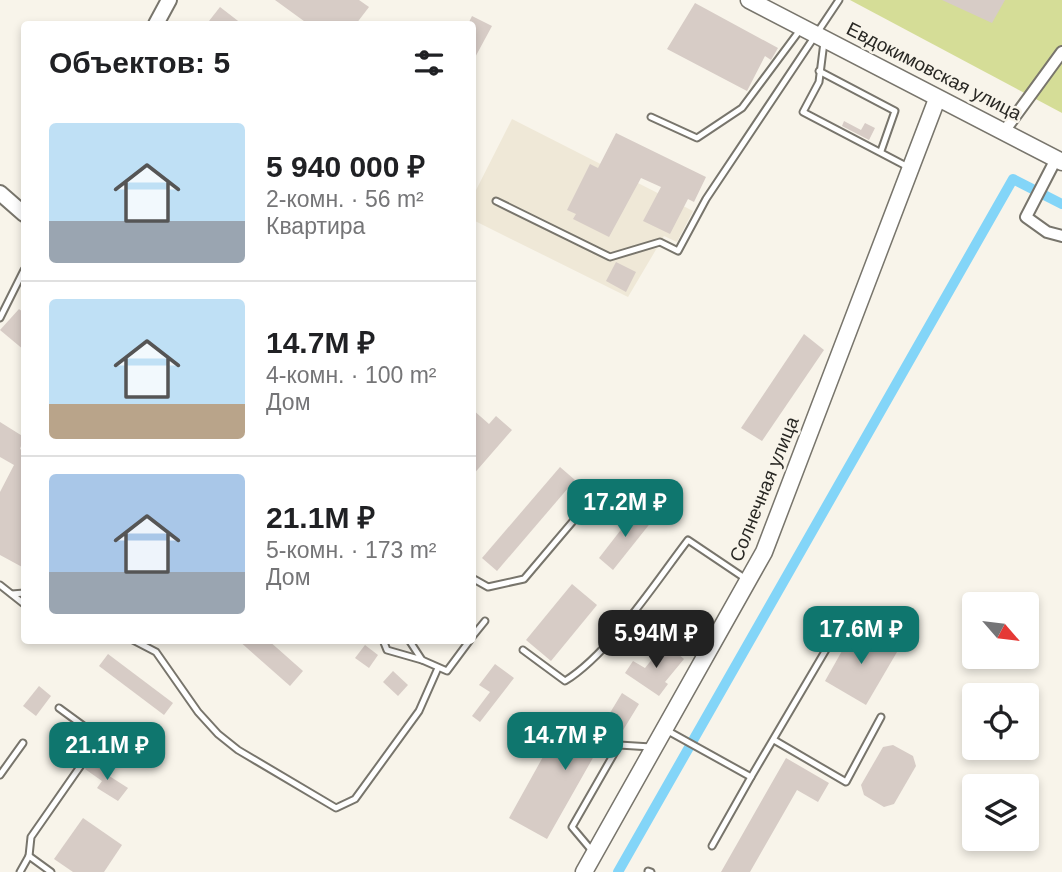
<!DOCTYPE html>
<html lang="ru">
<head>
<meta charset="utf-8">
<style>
  body { margin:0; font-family:Arial,sans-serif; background:#f6f6f6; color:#202124; height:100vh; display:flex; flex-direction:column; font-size:26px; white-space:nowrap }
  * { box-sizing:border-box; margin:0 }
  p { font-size:23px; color:#757577 }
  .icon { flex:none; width:38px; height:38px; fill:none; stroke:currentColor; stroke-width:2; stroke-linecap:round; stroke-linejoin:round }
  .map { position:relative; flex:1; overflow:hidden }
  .side { position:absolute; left:21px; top:21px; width:455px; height:623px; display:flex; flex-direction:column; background:#fff; border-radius:7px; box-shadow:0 4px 10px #0003 }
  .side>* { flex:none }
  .needle { width:46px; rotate:118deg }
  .controls { position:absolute; left:962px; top:592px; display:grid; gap:14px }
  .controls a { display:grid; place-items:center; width:77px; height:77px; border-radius:7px; background:#fff; box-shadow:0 4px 10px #0003; font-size:35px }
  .price { position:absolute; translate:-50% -60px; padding:0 16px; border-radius:14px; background:#0f766e; color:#fff; font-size:23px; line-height:46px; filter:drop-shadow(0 2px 4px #0008) }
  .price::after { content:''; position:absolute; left:50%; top:42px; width:21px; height:16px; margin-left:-10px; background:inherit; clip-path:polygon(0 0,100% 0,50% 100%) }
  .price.current { background:#222; color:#fff }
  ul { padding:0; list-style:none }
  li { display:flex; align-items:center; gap:21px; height:175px; padding:0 28px }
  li+li { border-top:2px solid #e0e0e0 }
  li span { display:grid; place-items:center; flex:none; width:196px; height:140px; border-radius:7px; color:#555 }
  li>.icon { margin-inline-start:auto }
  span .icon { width:84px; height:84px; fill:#fffc; stroke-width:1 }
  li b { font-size:30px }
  h2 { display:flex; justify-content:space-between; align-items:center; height:84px; padding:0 28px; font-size:30px }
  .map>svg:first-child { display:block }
  .built { fill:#efe8d7 }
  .green { fill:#d5dd97 }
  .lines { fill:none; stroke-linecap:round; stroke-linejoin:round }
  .canal { stroke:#83d5f8; stroke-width:10 }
  .building { fill:#d7ccc6 }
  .service-casing { stroke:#78756c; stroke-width:9 }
  .minor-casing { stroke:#78756c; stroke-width:14 }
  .tertiary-casing { stroke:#78756c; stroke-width:18 }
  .secondary-casing { stroke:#78756c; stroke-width:19 }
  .service { stroke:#fff; stroke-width:5 }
  .minor { stroke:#fff; stroke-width:10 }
  .tertiary { stroke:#fff; stroke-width:14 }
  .secondary { stroke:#fff; stroke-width:16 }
  .labels { text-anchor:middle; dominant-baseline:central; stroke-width:5; stroke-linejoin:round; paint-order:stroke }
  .street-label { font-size:19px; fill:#282723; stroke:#f8f4ea }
</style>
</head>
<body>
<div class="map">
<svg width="1062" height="872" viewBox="0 0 1062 872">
  <rect width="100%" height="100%" fill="#f8f4ea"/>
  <polygon class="built" points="512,119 693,211 677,242 664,236 628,297 473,220 472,198"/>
  <polygon class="green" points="850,0 1062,0 1062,113"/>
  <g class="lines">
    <polyline class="canal" points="618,872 1013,179 1062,204"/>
  </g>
  <g class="building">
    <polygon points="275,0 359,0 369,7 356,24 308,24"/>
    <polygon points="942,0 1005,0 992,23"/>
    <polygon points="695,3 778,48 771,60 765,56 747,91 667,49"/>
    <polygon points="220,7 242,24 214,24 209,21"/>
    <polygon points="472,16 492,26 472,63 472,24 468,24"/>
    <polygon points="844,121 861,130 865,123 875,128 869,140 842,126"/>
    <polygon points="616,133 706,177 694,202 688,199 670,234 643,221 661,187 641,178 609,237 573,219 576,214 567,210 590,164 598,168"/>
    <polygon points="616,262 636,272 626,292 606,281"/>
    <polygon points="19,309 24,313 24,350 0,330"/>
    <polygon points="804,334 824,350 762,441 741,428"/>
    <polygon points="472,409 489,424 496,416 512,430 472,476"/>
    <polygon points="0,422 24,437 20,449 24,451 24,568 0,555 0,492 14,465 0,457"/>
    <polygon points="560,467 575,480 497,571 482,558"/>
    <polygon points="637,509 652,521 613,570 599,558"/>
    <polygon points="572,584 597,605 551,661 526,640"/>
    <polygon points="855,628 897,652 866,705 825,681"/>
    <polygon points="238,640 268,640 303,671 290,686"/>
    <polygon points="665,643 684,659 665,682 668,684 659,696 625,673 633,661 645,668"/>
    <polygon points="365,645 378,655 369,668 355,658"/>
    <polygon points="108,654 173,703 164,715 99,666"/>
    <polygon points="495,664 514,678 480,722 472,716 490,692 479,685"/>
    <polygon points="393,671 408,685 398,696 383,682"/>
    <polygon points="39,686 51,696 36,716 23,706"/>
    <polygon points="622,693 639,704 617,740 607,733 547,839 509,818 549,746 555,747 566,726 593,741"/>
    <polygon points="893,745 913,756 916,766 894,804 884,807 864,795 861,785 883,747"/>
    <polygon points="786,758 829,783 818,802 797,790 750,872 721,872"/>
    <polygon points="91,760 104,770 103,772 128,788 118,801 97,788 102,781 85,769"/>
    <polygon points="83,818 122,845 104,872 73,872 54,859"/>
  </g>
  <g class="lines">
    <g class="service-casing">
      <g id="service">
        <polyline points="824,42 819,82 803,112 908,167"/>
        <polyline points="819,71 895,111 881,151"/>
        <polyline points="651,117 697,138 742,108 800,30"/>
        <polyline points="496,201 610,257 660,242 678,251 706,199 839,0"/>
        <polyline points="0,318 24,270"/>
        <polyline points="472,578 488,587 524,579 585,507"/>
        <polyline points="0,585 24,604"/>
        <polyline points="12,594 24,593"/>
        <polyline points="472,637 485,621"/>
        <polyline points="133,640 156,652 198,712 218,734 238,750 336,808 355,799 419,711 438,668"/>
        <polyline points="383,640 387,650 422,660"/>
        <polyline points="409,640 422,660 447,671 470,640"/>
        <path d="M 523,650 L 565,681 C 610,653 655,583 688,540 L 746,579"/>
        <polyline points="668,731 751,777 827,648"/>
        <polyline points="774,740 846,782 881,717"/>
        <polyline points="0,775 23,743"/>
        <polyline points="712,846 751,777"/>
        <polyline points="593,852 572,827 619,745 651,747"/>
        <polyline points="29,856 31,837 100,738 59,708"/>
        <polyline points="648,871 651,872"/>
        <polyline points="20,872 29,856 51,872"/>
      </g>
    </g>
    <g class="minor-casing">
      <g id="minor">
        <polyline points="1005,130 1062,52"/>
        <polyline points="1056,159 1026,217 1047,232 1062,236"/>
      </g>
    </g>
    <g class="tertiary-casing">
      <g id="tertiary">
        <polyline points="156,24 169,0"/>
        <polyline points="0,193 24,214"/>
      </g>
    </g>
    <g class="secondary-casing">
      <g id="secondary">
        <polyline points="749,0 1062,162"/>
        <polyline points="584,872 764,552 937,99"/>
      </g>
    </g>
    <use href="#service" class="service"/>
    <use href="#minor" class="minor"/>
    <use href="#tertiary" class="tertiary"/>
    <use href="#secondary" class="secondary"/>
  </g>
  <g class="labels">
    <g class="street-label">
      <text transform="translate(934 71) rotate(27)">Евдокимовская улица</text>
      <text transform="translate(764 489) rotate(-68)">Солнечная улица</text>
    </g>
  </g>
</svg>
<div class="controls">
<a><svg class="needle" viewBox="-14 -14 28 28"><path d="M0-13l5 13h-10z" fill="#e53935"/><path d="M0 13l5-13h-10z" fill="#757577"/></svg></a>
<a><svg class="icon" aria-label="locate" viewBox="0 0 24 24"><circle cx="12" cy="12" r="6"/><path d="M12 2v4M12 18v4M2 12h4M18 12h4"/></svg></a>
<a><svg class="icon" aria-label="layers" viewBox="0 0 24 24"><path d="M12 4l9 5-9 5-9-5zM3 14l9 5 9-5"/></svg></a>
</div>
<b class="price" style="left:625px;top:539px">17.2M ₽</b>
<b class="price" style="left:861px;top:666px">17.6M ₽</b>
<b class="price current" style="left:656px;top:670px">5.94M ₽</b>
<b class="price" style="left:565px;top:772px">14.7M ₽</b>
<b class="price" style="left:107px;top:782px">21.1M ₽</b>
<section class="side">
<h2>Объектов: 5<svg class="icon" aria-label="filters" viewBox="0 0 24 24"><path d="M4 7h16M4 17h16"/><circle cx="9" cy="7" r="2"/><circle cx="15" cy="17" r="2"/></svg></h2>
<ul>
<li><span style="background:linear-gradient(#bfe0f5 70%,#9aa5b1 0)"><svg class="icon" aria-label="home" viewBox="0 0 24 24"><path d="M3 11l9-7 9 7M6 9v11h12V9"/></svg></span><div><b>5 940 000 ₽</b><p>2-комн. · 56 m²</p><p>Квартира</p></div></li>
<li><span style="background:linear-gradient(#bfe0f5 75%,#b9a48a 0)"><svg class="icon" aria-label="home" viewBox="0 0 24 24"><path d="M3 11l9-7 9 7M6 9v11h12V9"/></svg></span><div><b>14.7M ₽</b><p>4-комн. · 100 m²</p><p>Дом</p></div></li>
<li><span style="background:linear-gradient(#a9c7e8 70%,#9aa5b1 0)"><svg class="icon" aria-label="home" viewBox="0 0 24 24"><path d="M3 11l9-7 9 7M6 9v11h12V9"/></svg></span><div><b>21.1M ₽</b><p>5-комн. · 173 m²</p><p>Дом</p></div></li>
</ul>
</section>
</div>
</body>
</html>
